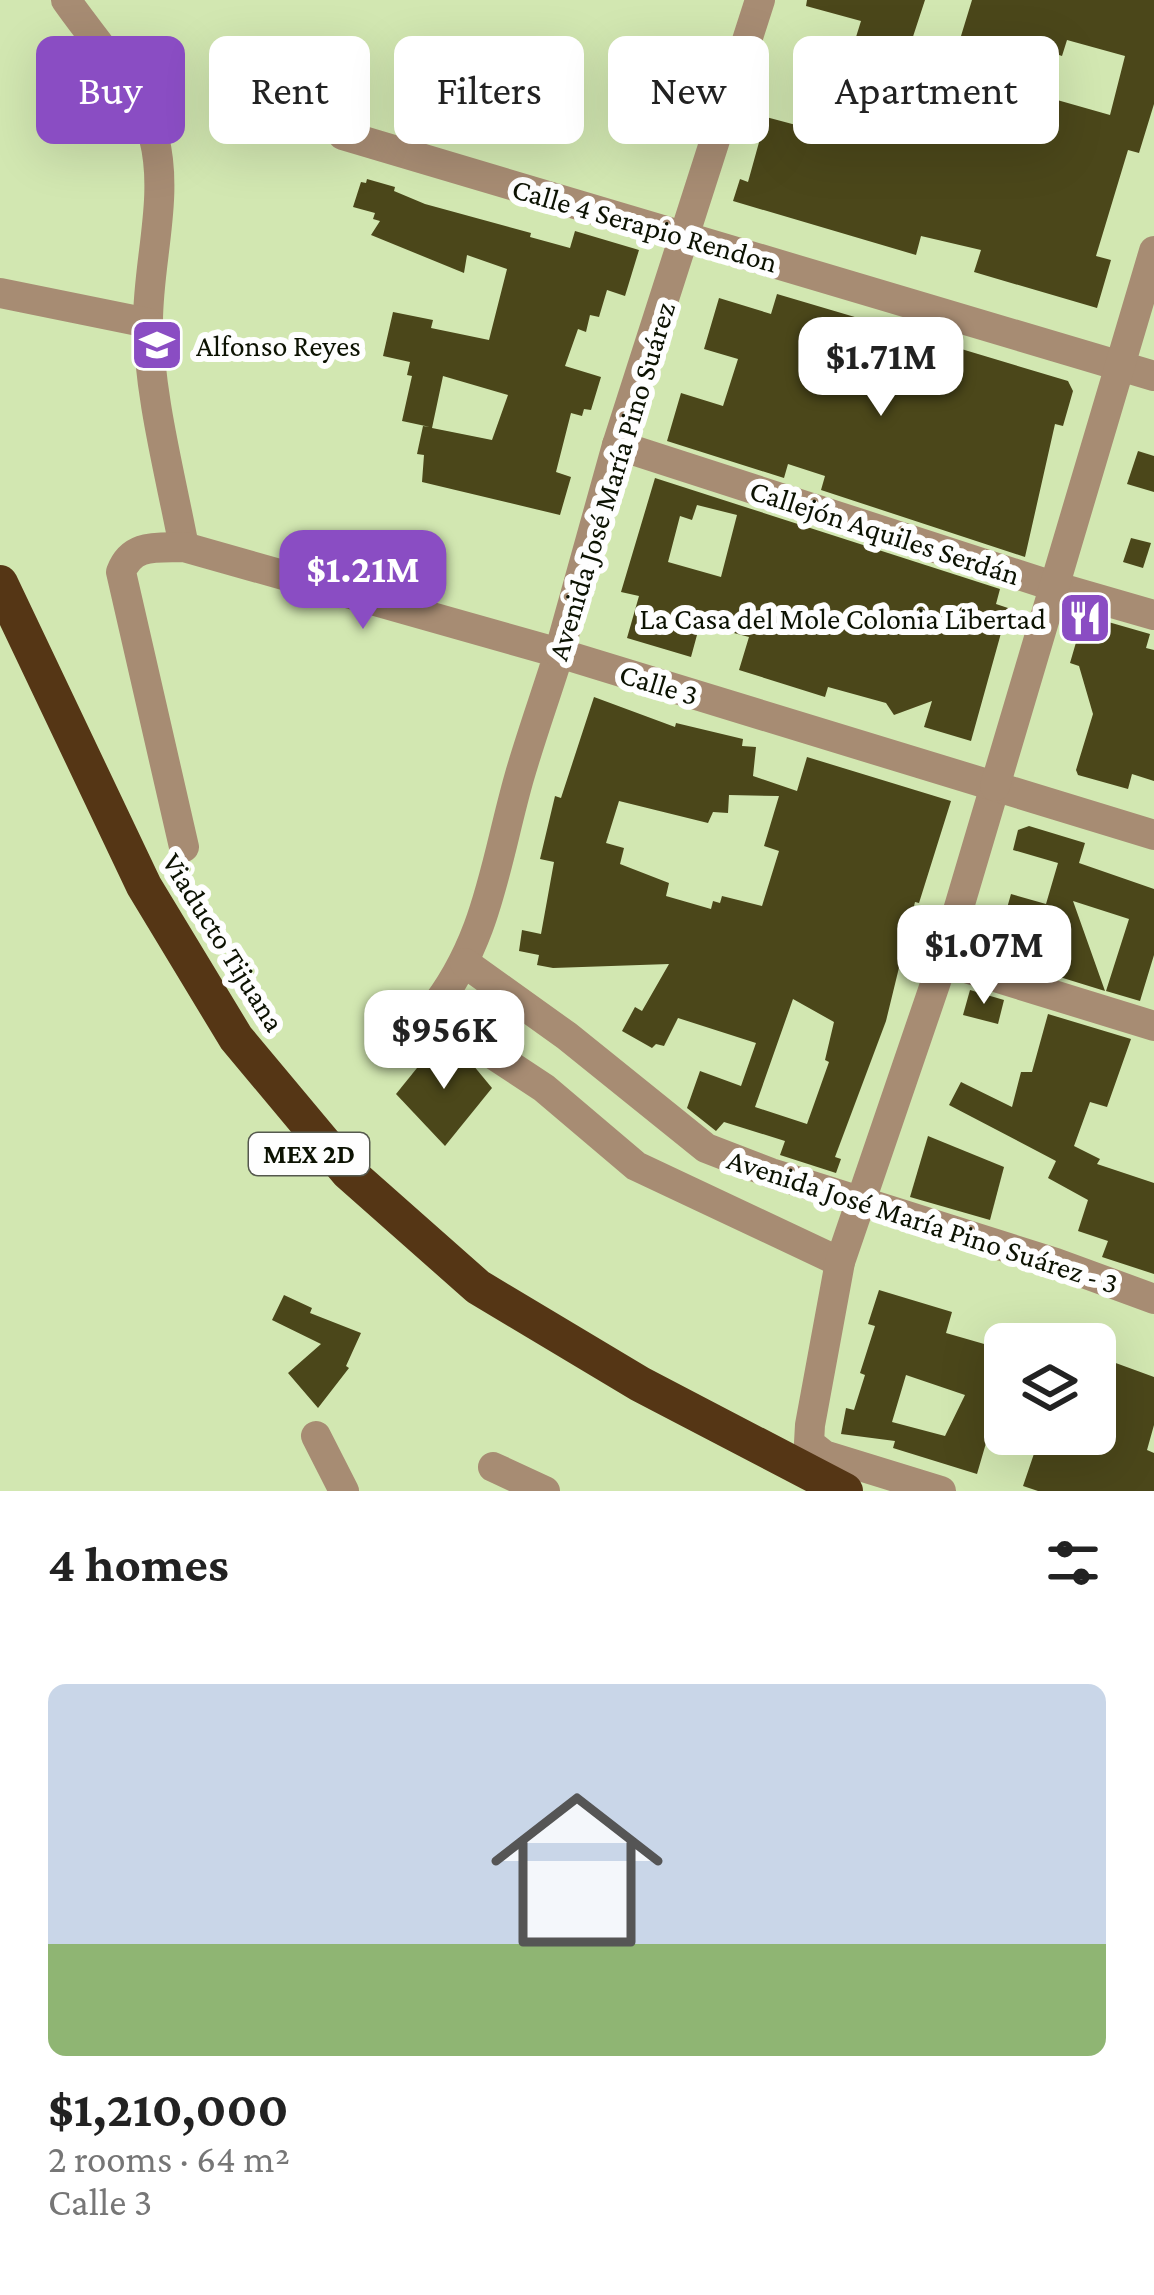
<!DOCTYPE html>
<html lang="en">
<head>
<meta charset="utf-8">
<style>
  body { margin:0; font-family:"Crimson Pro",serif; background:#f6f6f6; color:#222; height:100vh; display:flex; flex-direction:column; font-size:45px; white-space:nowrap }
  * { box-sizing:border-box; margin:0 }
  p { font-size:39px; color:#767676 }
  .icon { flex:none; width:66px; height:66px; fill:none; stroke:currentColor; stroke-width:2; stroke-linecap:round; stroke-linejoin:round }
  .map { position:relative; height:1491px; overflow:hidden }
  .drawer { display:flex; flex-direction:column; background:#fff; flex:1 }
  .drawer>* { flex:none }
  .top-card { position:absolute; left:36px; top:36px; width:1083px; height:108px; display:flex; gap:24px }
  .buttons { position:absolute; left:984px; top:1323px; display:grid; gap:24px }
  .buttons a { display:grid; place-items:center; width:132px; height:132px; border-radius:18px; background:#fff; box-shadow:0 12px 48px #0002; font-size:60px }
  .price { position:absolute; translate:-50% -102px; padding:0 27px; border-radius:24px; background:#fff; color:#222; font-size:39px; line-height:78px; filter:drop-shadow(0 3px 6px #0008) }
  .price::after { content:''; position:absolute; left:50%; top:72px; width:36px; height:27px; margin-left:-18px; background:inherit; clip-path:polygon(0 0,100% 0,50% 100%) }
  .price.on { background:#8a4dc3; color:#fff }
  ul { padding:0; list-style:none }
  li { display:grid; align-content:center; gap:24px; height:636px; padding:0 48px }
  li+li { border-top:3px solid #e0e0e0 }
  li span { display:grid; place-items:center; height:372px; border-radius:18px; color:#555 }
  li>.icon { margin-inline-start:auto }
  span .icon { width:216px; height:216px; fill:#fffc; stroke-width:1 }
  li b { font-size:51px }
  h2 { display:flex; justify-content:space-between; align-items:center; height:144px; padding:0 48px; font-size:51px }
  .pill { padding:0 42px; border-radius:18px; background:#fff; box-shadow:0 12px 48px #0002; font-size:42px; line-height:108px }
  .pill.on { background:#8a4dc3; color:#fff }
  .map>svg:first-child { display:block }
  .building { fill:#4b471a; fill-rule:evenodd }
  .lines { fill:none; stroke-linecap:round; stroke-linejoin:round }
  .minor { stroke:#a78c73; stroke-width:30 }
  .tertiary { stroke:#a78c73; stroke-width:30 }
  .motorway { stroke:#553615; stroke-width:36 }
  .labels { text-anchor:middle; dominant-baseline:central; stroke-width:12; stroke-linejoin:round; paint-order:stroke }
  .shield { fill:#fefefe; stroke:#55594e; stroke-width:3 }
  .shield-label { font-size:27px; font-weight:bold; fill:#0c1202 }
  .street-label { font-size:30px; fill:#0c1202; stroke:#fefefe }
  .poi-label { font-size:30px; fill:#0c1202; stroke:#fefefe; text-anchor:start }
</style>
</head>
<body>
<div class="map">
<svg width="1154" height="1491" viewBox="0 0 1154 1491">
  <rect width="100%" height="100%" fill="#d2e7b1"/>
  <g class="building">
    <polygon points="807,0 925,0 905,61 941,72 937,84 1024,112 1029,92 1110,115 1125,56 1067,40 1062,56 1047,51 1039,73 957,49 972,0 1154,0 1154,104 1139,153 1128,150 1096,256 1111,260 1097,308 974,272 981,250 921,236 916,255 733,201 740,179 748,182 766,117 826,133 861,21 806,6"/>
    <path d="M 367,179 L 395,187 L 394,191 L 425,204 L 531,233 L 530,237 L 570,248 L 575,231 L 639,250 L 625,296 L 607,290 L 599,317 L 590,315 L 586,332 L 578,329 L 565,366 L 601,377 L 591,410 L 584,409 L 582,416 L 571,413 L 556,472 L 571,477 L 560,515 L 422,482 L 424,455 L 417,454 L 423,426 L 430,427 L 402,421 L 412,376 L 407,375 L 410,362 L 383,356 L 393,312 L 433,320 L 431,328 L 489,340 L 507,269 L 467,255 L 464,273 L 371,235 L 380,221 L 373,219 L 375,213 L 353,207 L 361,182 L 366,183 ZM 443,376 L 508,395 L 492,440 L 432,428 Z"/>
    <polygon points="777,294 892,328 887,346 942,364 948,345 1068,381 1073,391 1063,426 1055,424 1025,557 821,490 825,476 788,464 784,478 667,441 681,393 723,406 738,359 704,349 719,298 771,314"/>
    <polygon points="1138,451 1154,456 1154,492 1127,484"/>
    <path d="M 655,478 L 1000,589 L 996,604 L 1008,608 L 971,741 L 924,727 L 932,701 L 894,715 L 886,703 L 828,687 L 825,697 L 739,670 L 749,637 L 700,624 L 691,657 L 627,638 L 639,596 L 621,592 ZM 697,505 L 737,515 L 721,577 L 668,562 L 680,516 L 692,520 Z"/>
    <polygon points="1131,538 1151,543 1143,568 1123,562"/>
    <polygon points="1084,615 1150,634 1146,648 1154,650 1154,781 1132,774 1128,789 1078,775 1076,770 1093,714 1079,666 1070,663"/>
    <path d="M 594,697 L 675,727 L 676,723 L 743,739 L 742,746 L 756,747 L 753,776 L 797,791 L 807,757 L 951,801 L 919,903 L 915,902 L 886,1021 L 835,1157 L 841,1159 L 836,1173 L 780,1155 L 785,1141 L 724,1122 L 716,1131 L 687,1108 L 700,1071 L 741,1086 L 756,1043 L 678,1018 L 664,1046 L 656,1044 L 652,1048 L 622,1031 L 635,1007 L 642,1011 L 669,964 L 553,968 L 537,965 L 539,955 L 519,951 L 522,930 L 541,934 L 554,862 L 540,859 L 555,796 L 561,798 ZM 729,795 L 779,796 L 764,846 L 779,851 L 762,906 L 722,896 L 720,903 L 713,901 L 711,909 L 666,896 L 669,883 L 620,864 L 624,848 L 606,843 L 619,801 L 708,823 L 713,812 L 728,813 ZM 793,999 L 834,1022 L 825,1060 L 829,1062 L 807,1124 L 755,1107 Z"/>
    <polygon points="1029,826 1085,843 1079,863 1154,889 1154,955 1140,1001 1106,991 1129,919 1073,901 1105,991 982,953 986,940 997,943 1011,894 1046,904 1058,863 1013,850 1018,830"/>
    <polygon points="970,990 1004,1000 998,1024 963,1015"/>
    <polygon points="1048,1014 1131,1039 1107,1107 1090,1102 1074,1146 1100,1159 1097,1164 1154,1183 1154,1274 1102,1257 1108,1241 1078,1231 1088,1200 1048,1178 1056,1161 949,1105 961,1082 1012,1107 1021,1072 1032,1072"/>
    <polygon points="438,1042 473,1065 492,1088 445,1146 396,1094"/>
    <polygon points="928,1136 1004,1167 990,1220 910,1197"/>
    <path d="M 879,1290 L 952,1312 L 946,1333 L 1005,1350 L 1005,1403 L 999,1421 L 993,1419 L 977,1474 L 893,1448 L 895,1441 L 841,1434 L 846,1408 L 854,1410 L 865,1375 L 860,1373 L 875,1326 L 868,1324 ZM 906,1375 L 965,1395 L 945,1436 L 892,1422 Z"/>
    <polygon points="284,1295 312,1308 310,1313 361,1333 346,1366 349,1368 318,1408 288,1373 321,1344 272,1320"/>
    <polygon points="1102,1358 1154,1377 1154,1425 1147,1450 1154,1453 1154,1491 1038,1491 1023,1486 1040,1436 1076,1447 1080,1434 1095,1434 1095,1381"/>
  </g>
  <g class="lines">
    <g class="minor">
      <path d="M 66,0 C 93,39 143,94 154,138 C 169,196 148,262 148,321 C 149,396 170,473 184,547"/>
      <polyline points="343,135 1154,376"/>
      <polyline points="0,293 148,323"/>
      <polyline points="617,445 1053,586 1154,615"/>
      <path d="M 184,847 L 121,572 C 132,543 157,548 184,547 L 559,653 C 546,695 531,736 519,778 C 495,863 488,942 430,1013 L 544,1088 L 636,1166 L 840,1262"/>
      <polyline points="943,961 1154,1026"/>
      <polyline points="465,963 567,1036 706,1148 771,1173 1056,1263 1154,1299"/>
      <polyline points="316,1436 344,1491"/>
      <polyline points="493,1467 545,1491"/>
      <polyline points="941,1491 824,1455 809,1443 810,1425 840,1262 943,961 995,786"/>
    </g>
    <g class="tertiary">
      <polyline points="760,0 617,445 559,653 1154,835"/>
      <polyline points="995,786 1154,251"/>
    </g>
    <polyline class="motorway" points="0,583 144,886 236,1038 348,1172 478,1287 640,1384 845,1491"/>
  </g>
  <defs>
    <g id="school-square" transform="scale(2.7)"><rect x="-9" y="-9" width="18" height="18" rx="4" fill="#8a4dc3" stroke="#fefefe"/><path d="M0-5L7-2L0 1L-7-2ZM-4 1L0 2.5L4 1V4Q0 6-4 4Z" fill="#fff"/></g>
    <g id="restaurant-square" transform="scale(2.7)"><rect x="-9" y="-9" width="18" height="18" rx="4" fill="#8a4dc3" stroke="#fefefe"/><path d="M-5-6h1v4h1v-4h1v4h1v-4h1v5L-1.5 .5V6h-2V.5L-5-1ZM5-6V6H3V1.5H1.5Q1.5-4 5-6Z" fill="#fff"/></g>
  </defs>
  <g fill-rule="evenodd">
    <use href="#school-square" x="157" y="345"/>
    <use href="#restaurant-square" x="1085" y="618"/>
  </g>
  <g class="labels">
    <rect class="shield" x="249" y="1133" width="120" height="42" rx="9"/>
    <g class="shield-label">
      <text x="309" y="1154">MEX 2D</text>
    </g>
    <g class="street-label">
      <text transform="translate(645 225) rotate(16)">Calle 4 Serapio Rendon</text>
      <text transform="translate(611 481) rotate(-73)">Avenida José María Pino Suárez</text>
      <text transform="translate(885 532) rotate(18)">Callejón Aquiles Serdán</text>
      <text transform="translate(659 684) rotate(17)">Calle 3</text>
      <text transform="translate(224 942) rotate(58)">Viaducto Tijuana</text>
      <text transform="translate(923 1221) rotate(18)">Avenida José María Pino Suárez - 3</text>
    </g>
    <g class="poi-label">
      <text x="196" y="345">Alfonso Reyes</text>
      <text x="1046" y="618" text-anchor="end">La Casa del Mole Colonia Libertad</text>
    </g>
  </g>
</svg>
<div class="buttons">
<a><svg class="icon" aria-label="layers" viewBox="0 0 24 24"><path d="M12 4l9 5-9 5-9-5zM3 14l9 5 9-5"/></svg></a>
</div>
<b class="price" style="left:881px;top:419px">$1.71M</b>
<b class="price on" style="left:363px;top:632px">$1.21M</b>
<b class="price" style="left:984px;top:1007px">$1.07M</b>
<b class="price" style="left:444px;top:1092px">$956K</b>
<div class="top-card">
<a class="pill on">Buy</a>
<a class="pill">Rent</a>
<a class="pill">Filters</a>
<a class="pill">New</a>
<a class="pill">Apartment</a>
</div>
</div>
<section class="drawer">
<h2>4 homes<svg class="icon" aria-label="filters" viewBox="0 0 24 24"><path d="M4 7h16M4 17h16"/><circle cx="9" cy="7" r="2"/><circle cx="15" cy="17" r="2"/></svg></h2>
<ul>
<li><span style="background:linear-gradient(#c9d6e8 70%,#8fb573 0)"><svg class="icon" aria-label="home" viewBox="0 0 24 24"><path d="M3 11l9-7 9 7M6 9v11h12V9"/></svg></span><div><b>$1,210,000</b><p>2 rooms · 64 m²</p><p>Calle 3</p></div></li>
</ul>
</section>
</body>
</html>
